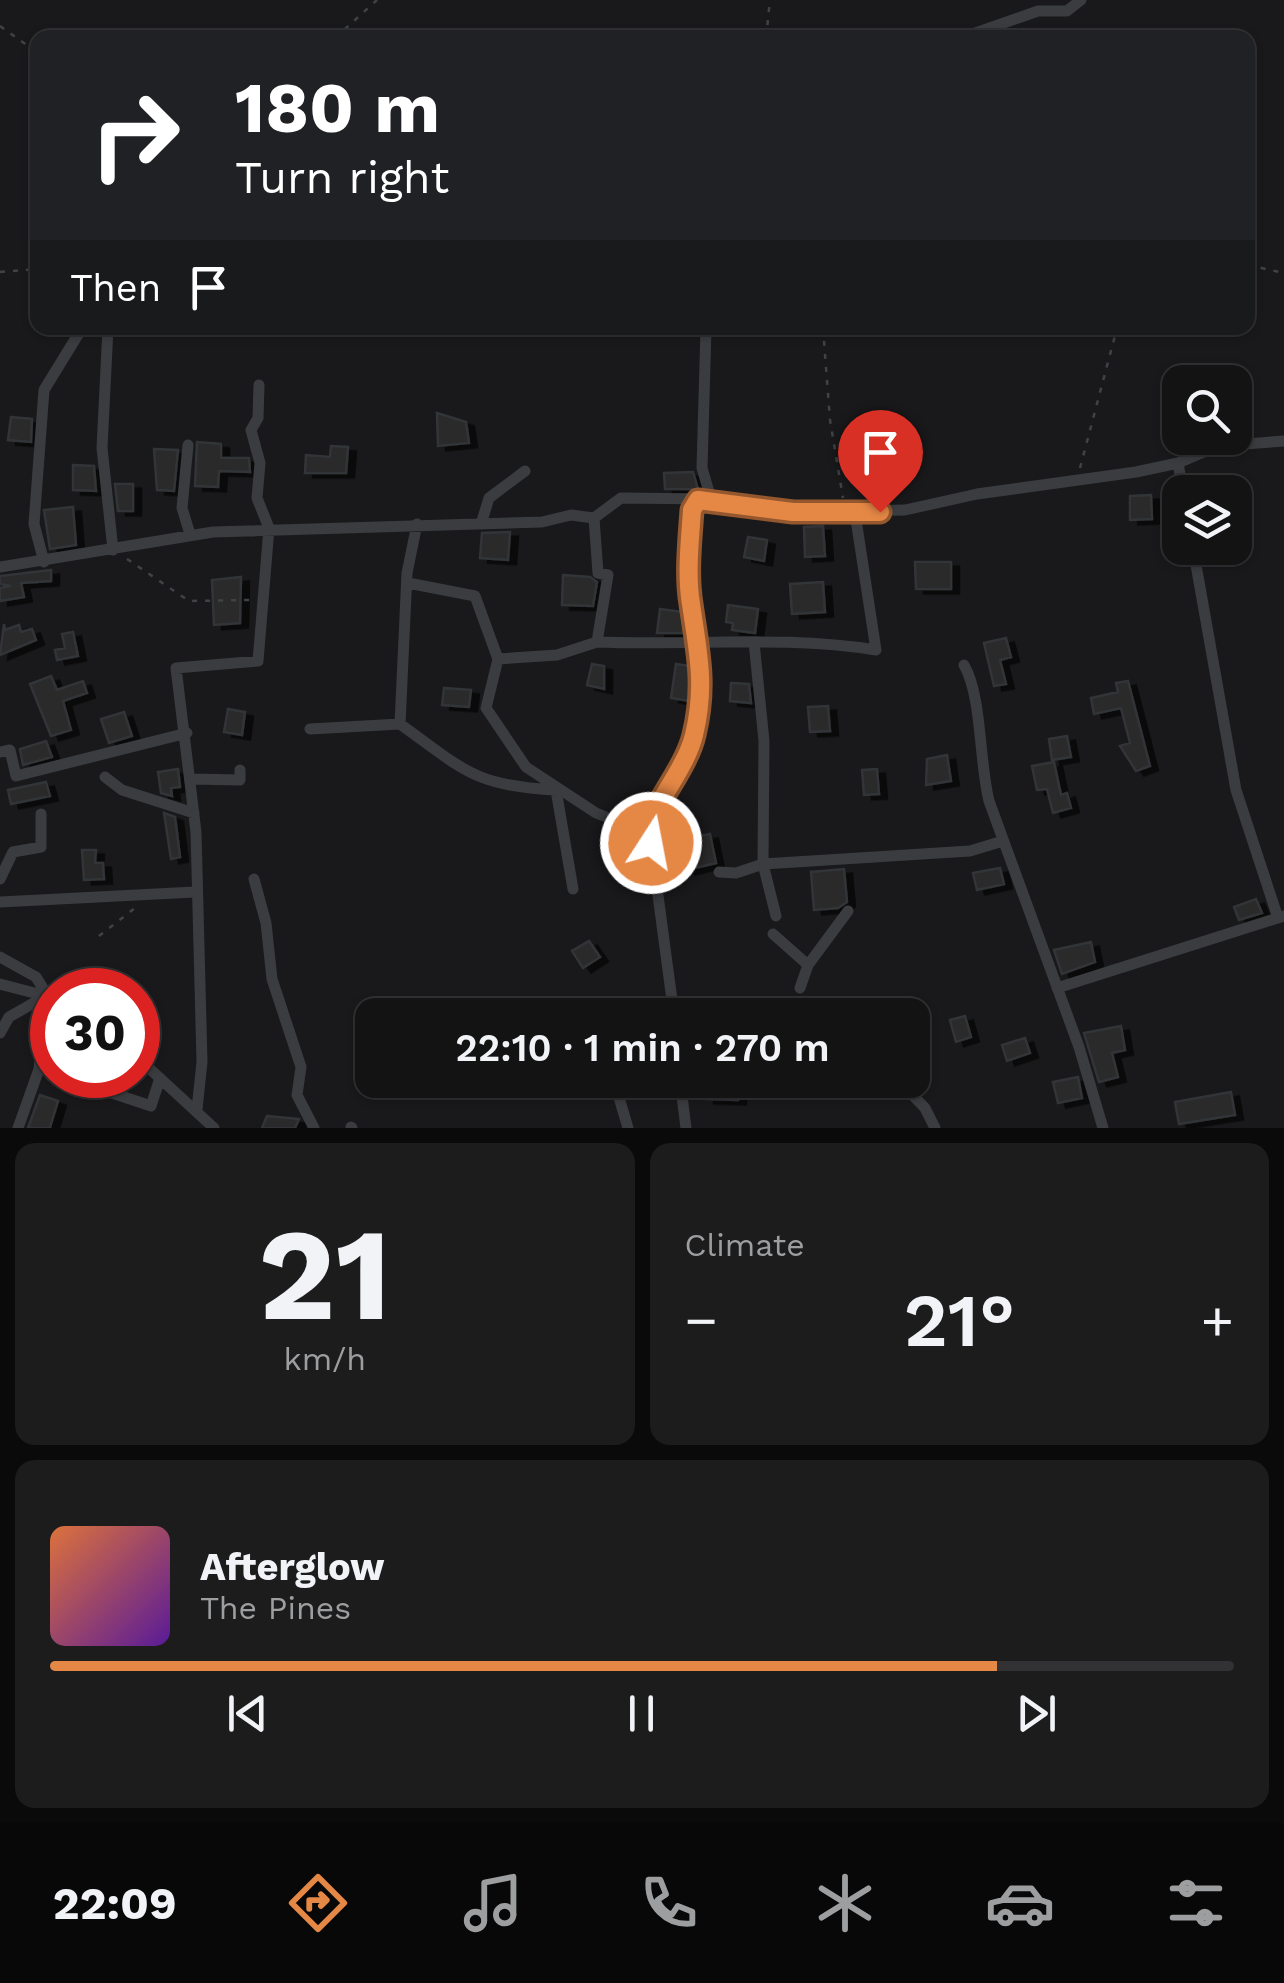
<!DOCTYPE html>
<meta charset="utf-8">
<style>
body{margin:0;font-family:"Work Sans",sans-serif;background:#1c1c1d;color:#f1f3f6;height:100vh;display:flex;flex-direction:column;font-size:38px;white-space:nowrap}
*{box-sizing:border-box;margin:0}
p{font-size:32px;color:#9d9ea0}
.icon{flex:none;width:55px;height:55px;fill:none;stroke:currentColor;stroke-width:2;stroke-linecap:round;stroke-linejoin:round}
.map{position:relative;height:1128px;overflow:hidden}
.panel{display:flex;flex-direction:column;gap:15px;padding:15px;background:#0a0a0b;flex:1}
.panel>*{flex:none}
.top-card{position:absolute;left:30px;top:30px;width:1225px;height:305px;border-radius:20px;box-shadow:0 2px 8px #0004,0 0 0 2px #323234;background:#202124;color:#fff;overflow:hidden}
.tools{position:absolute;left:1162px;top:365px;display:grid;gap:20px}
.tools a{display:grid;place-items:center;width:90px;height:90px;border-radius:20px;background:#131314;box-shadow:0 2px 8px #0004,0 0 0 2px #323234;font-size:50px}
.speed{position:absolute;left:30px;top:968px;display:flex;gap:20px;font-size:50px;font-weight:700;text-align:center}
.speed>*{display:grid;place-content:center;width:130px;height:130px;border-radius:50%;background:#131314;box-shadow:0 2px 8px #0004,0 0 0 2px #323234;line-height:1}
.speed .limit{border:15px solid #d22;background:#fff;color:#111}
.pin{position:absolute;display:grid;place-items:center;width:85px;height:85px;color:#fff;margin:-102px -42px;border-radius:50% 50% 50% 0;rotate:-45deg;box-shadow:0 0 10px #0007}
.pin .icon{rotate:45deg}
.me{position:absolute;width:110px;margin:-55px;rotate:11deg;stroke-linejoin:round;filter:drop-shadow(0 0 8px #0008)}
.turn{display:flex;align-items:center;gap:35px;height:210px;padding:0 40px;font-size:45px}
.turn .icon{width:130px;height:130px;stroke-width:2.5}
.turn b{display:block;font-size:70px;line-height:85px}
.then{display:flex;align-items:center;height:95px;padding:0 40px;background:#0003;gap:20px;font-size:38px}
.big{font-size:75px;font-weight:600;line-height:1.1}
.panel .card{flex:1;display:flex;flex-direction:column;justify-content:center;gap:15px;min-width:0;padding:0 35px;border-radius:20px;background:#1c1c1d}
.panel .dial{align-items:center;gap:0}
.dial b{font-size:130px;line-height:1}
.song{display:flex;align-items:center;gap:30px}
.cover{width:120px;height:120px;border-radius:15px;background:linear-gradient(135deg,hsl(20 70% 55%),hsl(270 70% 35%))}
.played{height:10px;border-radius:5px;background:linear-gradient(90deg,#e58846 80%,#323234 80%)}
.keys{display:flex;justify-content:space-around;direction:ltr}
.heat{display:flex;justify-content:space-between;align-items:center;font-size:55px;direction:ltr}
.panel .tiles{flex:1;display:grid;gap:15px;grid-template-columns:1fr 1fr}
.card:last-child{grid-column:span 2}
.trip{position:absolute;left:355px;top:998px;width:575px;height:100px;border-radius:20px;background:#131314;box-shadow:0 2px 8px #0004,0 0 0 2px #323234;font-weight:600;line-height:100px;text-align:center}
.tabs{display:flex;height:160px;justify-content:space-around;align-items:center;background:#080808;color:#9d9ea0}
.tabs .icon{width:70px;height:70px}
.tabs .active{color:#e58846}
.tabs b{font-size:45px;color:#f1f3f6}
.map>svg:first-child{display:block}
.building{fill:#292a2c;stroke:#333437;stroke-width:2.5;filter:url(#shadow)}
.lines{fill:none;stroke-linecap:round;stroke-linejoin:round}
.path{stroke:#404346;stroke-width:2.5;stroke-dasharray:5 8;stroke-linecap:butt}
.minor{stroke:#3a3c3f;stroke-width:11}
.route-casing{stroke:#95582e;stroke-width:25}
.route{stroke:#e58846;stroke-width:18}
</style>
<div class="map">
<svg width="1284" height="1128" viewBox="0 0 1284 1128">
<defs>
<filter id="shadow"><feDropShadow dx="8" dy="4.5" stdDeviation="0" flood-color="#0009"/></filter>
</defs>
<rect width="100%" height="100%" fill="#19191b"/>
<path class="building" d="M437,413l29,9 3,21 -31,3z
M11,417l21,2 -1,23 -23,-2z
M197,442l24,2v14h28l1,14 -31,-1 -1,16 -23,-1z
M331,446l17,1 -2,26h-41l1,-18 24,2z
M154,449l24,1 -4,41 -17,-1z
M73,465l21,1 2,25 -23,-1z
M693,472l5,17h-33l-1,-16z
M115,484h18v27h-15z
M1151,495l1,24 -22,1v-24z
M73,507l3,38 -26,4 -6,-39z
M823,526l2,30 -20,1 -1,-30z
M510,532l-2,28 -28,-2 2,-25z
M748,537l19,3 -3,21 -20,-4z
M915,562h36v27h-35z
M51,570v11l-30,2 3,14 -24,4v-13l11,-2 -11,-2v-8z
M563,575l27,2 7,5 -4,24 -31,-1z
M241,577l-1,46 -26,2 -2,-45z
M823,582l2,30 -33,2 -2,-30z
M728,605l30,4 -3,24 -23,-3 1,-7 -7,-1z
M660,609l23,3v21h-26z
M4,624l1,6 14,-5 2,7 11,-3 4,11 -36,15z
M73,632l5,24 -21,4 -2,-10 10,-2 -3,-14z
M1006,638l5,19 -11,3 6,24 -12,2 -10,-43z
M592,664l12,2v23l-17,-4z
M676,664l14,2v35l-19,-3z
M51,676l6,14 26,-9 4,12 -24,8 8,29 -20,6 -21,-52z
M1128,681l22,85 -14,5 -16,-25 10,-3 -9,-35 -27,6 -3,-16 27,-6 -2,-9z
M731,683l18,1 2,19 -21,-2z
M444,688l27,2 -2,17 -27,-2z
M828,706l2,25 -20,1 -2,-25z
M228,709l17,3 -3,23 -18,-3z
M124,712l8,24 -23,7 -8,-24z
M1067,736l4,21 -19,3 -3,-21z
M46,741l6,16 -29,8 -3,-16z
M947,755l4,26 -25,4 1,-26z
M1054,762l7,33 6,-2 4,15 -18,5 -6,-24 -10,1 -5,-24z
M178,769l2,18 -9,1 1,8 -11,-3 -3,-21z
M877,769l2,25 -15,1 -2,-25z
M46,782l4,14 -39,8 -3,-14z
M164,813l11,4 5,40 -9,2z
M710,834l6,29 -29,7 -6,-30z
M82,850h14l-1,13h8l1,16 -20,1z
M1000,868l4,16 -27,6 -4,-17z
M844,869l3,33 -9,6 -24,2 -3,-38z
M1256,899l6,14 -23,7 -5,-13z
M589,941l11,16 -17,11 -11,-17z
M1091,942l4,20 -33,12 -8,-24z
M965,1016l6,21 -15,5 -6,-22z
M1121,1026l4,24 -13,3 6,24 -19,5 -15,-49z
M1025,1038l5,15 -23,8 -5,-16z
M1078,1077l4,21 -24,5 -5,-21z
M706,1084h32v16l-32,-1z
M1231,1092l4,23 -56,9 -4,-22z
M40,1095l18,6 -7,23 -1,4h-22z
M267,1116l32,3 -4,9h-33z"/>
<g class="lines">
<path class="path" d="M0,26l38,27
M335,38l42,-38
M766,38l4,-38
M1248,265l36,8
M0,272l38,-3
M823,328l7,92 13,78
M1080,468l37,-140
M127,559l62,42 61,-1
M99,936l36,-28"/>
<path class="minor" d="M961,38l77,-27h29l14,-11
M108,328l-6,120 11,102
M706,328l-4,140 9,31
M188,445l-6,63 8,26
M1178,463l5,29
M481,524l8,-26 36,-27
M1193,548l43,242 42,128
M44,562l-10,-38 10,-134 35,-57
M0,567l213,-35 329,-10 29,-7 23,3 27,-20 90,1 82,13 112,-2 72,-16 159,-22 42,-9 40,-17 66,-5
M408,583l67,13 23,63 59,-4 40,-13 11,-67 -10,-2 -4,-55
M597,642c93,4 187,-7 279,8l-21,-137
M754,642l10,99 -1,123 13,52
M498,659l-12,49 40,59 70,46 50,20
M964,665c18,31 15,96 25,136l90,246 24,81
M400,724c64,46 74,62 156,66l17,99
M310,729l90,-5 7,-151 10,-49
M0,752l10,-2 6,26 171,-43
M105,777l17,13 72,23
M192,779l48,1v-10
M719,872l17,1 27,-9 207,-13 33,-10
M0,879l13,-27 28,-5v-33
M254,879l12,44 6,56 29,88 -4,28 17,33
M0,902l195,-10
M773,934l35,31
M0,957l36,20 13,21
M0,984l46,12
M800,988l8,-23 40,-54
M1057,988l227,-72
M674,1015l-23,-172 -5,-10c11,-34 40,-65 48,-98 12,-53 4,-80 -3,-131 -5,-30 -1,-64 1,-94l6,-10
M0,1033l9,-16 37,-21
M138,1058l76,70
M58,1075l93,31 9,-28
M607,1080l11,14 10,34
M680,1080l6,48
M898,1080l27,28 10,20
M197,1109l5,-47 -6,-230 -20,-164 82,-7 11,-133 -12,-30 3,-35 -9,-33 7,-12 1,-33
M351,1127l1,1
M18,1128l21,-59 7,-73"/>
</g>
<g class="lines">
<g class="route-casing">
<path id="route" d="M651,843l-5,-11c11,-33 40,-64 48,-97 12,-50 4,-82 -3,-131 -5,-30 -1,-64 1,-94l6,-10 95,12h87"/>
</g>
<use href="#route" class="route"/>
</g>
</svg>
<div class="tools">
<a><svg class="icon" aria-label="search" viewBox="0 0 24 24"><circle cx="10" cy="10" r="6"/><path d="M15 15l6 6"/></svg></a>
<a><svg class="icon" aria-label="layers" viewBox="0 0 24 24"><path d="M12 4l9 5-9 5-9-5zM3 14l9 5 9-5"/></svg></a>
</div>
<div class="speed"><div class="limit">30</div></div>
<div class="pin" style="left:880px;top:512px;background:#d93025"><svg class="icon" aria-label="arrive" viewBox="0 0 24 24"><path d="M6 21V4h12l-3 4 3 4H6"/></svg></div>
<svg class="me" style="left:651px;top:843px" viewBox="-20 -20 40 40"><circle r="17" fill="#e58846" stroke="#fff" stroke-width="3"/><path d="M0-11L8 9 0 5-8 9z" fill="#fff"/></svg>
<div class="trip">22:10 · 1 min · 270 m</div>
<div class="top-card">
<div class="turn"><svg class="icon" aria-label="right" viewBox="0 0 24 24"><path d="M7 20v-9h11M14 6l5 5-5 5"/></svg><div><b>180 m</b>Turn right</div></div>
<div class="then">Then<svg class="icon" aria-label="arrive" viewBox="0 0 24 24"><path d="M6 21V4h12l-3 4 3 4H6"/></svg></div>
</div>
</div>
<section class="panel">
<div class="tiles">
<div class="card dial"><b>21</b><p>km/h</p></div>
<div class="card"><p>Climate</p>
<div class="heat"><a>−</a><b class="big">21°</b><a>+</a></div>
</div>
<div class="card">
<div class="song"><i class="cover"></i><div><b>Afterglow</b><p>The Pines</p></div></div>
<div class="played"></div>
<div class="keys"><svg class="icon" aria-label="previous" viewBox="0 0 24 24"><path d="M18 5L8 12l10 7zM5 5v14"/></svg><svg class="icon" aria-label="pause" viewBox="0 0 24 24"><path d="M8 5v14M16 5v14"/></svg><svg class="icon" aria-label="next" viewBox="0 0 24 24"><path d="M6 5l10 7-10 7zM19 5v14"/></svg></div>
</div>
</div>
</section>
<nav class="tabs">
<b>22:09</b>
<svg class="icon active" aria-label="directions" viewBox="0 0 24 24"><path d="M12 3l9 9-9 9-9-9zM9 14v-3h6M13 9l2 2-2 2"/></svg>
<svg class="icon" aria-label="music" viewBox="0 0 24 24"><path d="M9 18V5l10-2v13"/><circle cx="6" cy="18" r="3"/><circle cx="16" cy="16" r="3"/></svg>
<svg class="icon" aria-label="phone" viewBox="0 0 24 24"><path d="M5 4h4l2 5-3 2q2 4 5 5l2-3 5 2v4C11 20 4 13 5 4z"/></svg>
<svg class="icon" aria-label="climate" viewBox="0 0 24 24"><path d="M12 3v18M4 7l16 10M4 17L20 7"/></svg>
<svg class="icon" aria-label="car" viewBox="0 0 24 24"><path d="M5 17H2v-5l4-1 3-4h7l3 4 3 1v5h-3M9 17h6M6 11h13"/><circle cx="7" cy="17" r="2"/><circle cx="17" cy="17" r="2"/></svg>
<svg class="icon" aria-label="filters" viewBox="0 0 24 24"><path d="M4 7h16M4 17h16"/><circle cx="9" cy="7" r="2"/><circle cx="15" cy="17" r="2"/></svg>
</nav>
